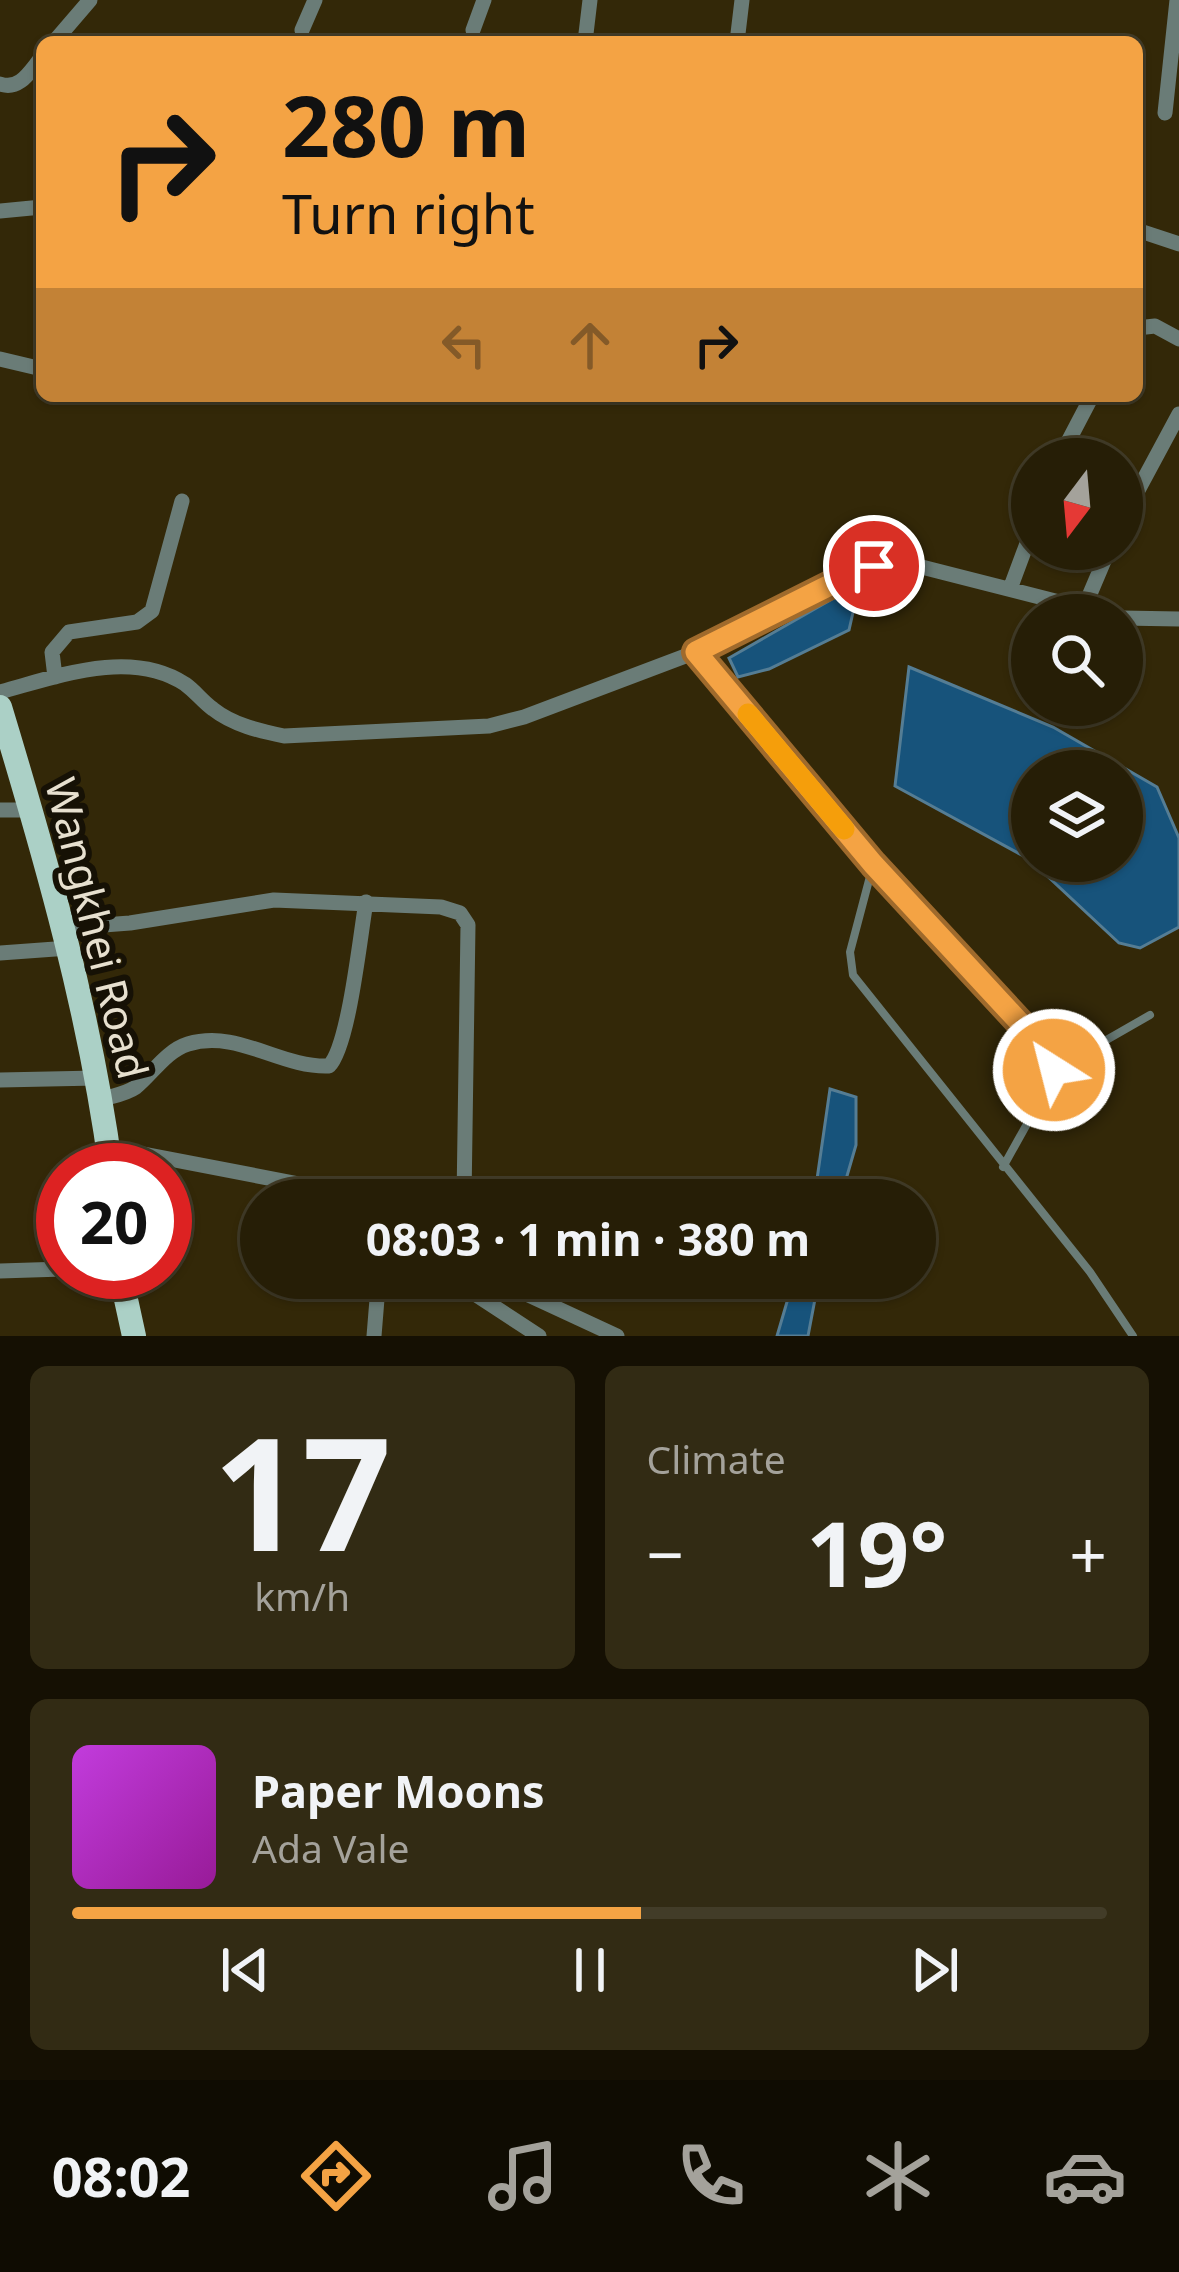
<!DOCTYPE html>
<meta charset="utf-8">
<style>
body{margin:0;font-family:"Noto Sans",sans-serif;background:#322b14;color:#f1f3f6;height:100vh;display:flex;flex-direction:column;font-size:45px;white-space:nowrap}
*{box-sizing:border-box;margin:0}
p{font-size:39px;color:#a4a29b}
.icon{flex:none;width:66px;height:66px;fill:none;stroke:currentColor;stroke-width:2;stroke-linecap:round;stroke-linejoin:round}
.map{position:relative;height:1336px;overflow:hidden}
.panel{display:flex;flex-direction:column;gap:30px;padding:30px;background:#151003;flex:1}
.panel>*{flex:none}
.banner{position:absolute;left:36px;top:36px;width:1107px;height:366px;border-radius:18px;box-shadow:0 3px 9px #0004,0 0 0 3px #423c28;background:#f4a344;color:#111;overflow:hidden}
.needle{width:78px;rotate:196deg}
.controls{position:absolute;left:1011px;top:438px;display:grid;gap:24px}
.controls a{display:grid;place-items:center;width:132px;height:132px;border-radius:50%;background:#261e06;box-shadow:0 3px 9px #0004,0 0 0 3px #423c28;font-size:60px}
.speed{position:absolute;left:36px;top:1143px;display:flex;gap:24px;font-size:60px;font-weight:700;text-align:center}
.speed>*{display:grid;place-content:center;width:156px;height:156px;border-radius:50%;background:#261e06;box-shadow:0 3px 9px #0004,0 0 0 3px #423c28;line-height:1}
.speed .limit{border:18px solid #d22;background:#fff;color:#111}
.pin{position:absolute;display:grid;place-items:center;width:102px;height:102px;color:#fff;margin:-51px;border:6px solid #fff;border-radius:50%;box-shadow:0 3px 12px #0007}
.me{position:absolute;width:132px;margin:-66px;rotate:324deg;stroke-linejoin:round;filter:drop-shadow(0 0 9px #0008)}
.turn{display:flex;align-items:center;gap:42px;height:252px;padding:0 48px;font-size:54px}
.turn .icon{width:156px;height:156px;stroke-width:2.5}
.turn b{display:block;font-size:84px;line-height:102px}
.lanes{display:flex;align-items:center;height:114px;padding:0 48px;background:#0003;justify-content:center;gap:60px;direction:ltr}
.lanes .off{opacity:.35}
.big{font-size:90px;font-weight:700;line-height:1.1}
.panel .card{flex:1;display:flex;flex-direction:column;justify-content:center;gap:18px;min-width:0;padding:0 42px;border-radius:18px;background:#322b14}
.panel .dial{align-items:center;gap:0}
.dial b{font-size:156px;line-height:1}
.song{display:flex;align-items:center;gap:36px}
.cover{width:144px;height:144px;border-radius:18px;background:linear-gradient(135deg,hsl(290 70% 55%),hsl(300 70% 35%))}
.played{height:12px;border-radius:6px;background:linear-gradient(90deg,#f4a344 55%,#423c28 55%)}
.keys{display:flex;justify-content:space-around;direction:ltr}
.heat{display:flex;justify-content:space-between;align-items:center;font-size:66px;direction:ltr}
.panel .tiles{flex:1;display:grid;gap:30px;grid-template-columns:1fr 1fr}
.card:last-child{grid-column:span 2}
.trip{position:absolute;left:240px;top:1179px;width:696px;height:120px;border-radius:60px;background:#261e06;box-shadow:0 3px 9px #0004,0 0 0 3px #423c28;font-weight:700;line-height:120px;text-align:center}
.tab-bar{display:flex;height:192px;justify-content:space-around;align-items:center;background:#0f0c02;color:#a4a29b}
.tab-bar .icon{width:84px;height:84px}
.tab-bar .on{color:#f4a344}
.tab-bar b{font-size:54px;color:#f1f3f6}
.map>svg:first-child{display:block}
.water{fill:#17537b;stroke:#557d94;stroke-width:3;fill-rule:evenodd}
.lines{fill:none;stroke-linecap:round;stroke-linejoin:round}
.service{stroke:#6a7c77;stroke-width:8}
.minor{stroke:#6a7c77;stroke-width:15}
.primary{stroke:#abd0c6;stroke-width:24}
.route-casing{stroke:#9f6a2c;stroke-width:30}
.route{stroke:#f4a344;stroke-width:21}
.slow{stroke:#f59e0b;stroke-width:21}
.labels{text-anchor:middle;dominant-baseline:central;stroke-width:12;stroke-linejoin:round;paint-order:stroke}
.street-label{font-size:42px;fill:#e7e0cf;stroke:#161105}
</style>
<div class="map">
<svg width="1179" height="1336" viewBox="0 0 1179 1336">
<rect width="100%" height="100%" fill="#332808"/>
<path class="water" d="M841,594l13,14 -5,22 -80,39 -31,8 -9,-19z
M909,667l144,60 104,60 22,51v89l-39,21 -21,-5 -90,-84 -134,-73zM1122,771v90h-90v-90z
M830,1089l26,8v48l-16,55h-26z
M794,1278h25l-11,58h-31z"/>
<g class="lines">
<path class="service" d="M698,654l175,210 174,188 7,18 -2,9 -49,88
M873,865l-23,87 3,23 237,297 43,64
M1054,1070l96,-55"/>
<path class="minor" d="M302,30l13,-30
M473,30l11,-30
M54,42l36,-42
M585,42l5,-42
M737,42l5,-42
M0,84c20,7 30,-13 42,-27
M1165,113l12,-113
M0,211l42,-4
M1137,230l42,14
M1137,328l18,-2 24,13
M0,359l42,10
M1059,459l33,-63
M1122,520l57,-106
M1010,589l22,-59
M1084,608l25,-59
M1122,618l57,1
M55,677l-3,-25 17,-20 68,-10 15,-11 30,-110
M0,692c56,-15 130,-44 185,-8 10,7 18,18 28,25 20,16 47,22 71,27l205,-10 35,-9 172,-65 160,-80 50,-9 204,52
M0,810h31
M64,928l66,-5 144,-23 167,7 19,6 8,12 -4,275
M0,953l69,-5
M0,1080l97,-2
M100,1100c12,-4 26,-6 36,-13 17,-14 30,-36 52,-43 50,-15 92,24 141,22 20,-20 31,-130 37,-164
M107,1147l275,53
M0,1271l63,-2
M492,1278l125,58
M458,1283l81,53
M374,1336l3,-37 11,-18 62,3 14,-6"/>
<path class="primary" d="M0,707c46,152 90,305 111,463
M120,1272l14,64"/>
</g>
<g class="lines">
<g class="route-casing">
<path id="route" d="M874,566l-18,6 -160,80 177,212 174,188 7,18"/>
</g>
<use href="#route" class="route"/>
<path class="slow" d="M748,714l96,115"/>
</g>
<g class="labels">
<g class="street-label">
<text transform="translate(98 928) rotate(76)">Wangkhei Road</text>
</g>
</g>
</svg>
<div class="controls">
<a><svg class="needle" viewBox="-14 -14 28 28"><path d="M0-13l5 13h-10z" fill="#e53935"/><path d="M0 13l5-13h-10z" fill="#a4a29b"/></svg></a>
<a><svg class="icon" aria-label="search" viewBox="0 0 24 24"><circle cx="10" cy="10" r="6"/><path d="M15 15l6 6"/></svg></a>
<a><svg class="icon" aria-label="layers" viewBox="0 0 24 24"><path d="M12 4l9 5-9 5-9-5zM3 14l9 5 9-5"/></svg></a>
</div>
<div class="speed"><div class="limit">20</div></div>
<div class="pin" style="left:874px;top:566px;background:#d93025"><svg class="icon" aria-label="arrive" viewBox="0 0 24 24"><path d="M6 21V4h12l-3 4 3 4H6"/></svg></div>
<svg class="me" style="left:1054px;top:1070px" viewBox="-20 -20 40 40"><circle r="17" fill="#f4a344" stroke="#fff" stroke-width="3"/><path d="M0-11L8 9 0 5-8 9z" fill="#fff"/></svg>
<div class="trip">08:03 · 1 min · 380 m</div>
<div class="banner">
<div class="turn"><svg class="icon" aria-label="right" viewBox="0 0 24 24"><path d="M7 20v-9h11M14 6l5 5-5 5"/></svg><div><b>280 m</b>Turn right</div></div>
<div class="lanes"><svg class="icon off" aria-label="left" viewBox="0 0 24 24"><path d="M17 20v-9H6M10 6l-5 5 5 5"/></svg><svg class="icon off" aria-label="ahead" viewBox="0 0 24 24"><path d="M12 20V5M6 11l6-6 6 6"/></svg><svg class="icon" aria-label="right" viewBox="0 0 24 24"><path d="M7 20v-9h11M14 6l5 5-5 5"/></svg></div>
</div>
</div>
<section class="panel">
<div class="tiles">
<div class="card dial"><b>17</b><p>km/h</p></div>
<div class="card"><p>Climate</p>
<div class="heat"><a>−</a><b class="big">19°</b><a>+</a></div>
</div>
<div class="card">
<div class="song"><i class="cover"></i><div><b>Paper Moons</b><p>Ada Vale</p></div></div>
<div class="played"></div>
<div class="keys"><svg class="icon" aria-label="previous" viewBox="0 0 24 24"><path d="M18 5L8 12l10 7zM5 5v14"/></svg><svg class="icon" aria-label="pause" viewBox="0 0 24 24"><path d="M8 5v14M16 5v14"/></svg><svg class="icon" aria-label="next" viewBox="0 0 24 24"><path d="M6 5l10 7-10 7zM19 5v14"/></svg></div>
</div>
</div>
</section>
<nav class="tab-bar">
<b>08:02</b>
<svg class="icon on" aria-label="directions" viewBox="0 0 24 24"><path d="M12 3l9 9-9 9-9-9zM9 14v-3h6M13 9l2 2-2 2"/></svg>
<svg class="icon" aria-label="music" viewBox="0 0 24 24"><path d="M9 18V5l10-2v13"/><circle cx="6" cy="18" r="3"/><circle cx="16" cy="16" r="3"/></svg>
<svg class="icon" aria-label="phone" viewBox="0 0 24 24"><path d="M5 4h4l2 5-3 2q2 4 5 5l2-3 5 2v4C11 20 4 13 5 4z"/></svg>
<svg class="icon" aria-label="climate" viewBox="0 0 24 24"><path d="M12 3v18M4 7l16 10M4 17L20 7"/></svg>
<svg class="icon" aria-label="car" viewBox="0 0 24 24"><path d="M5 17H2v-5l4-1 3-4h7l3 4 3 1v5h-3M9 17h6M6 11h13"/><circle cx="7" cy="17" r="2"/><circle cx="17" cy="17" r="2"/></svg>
</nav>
